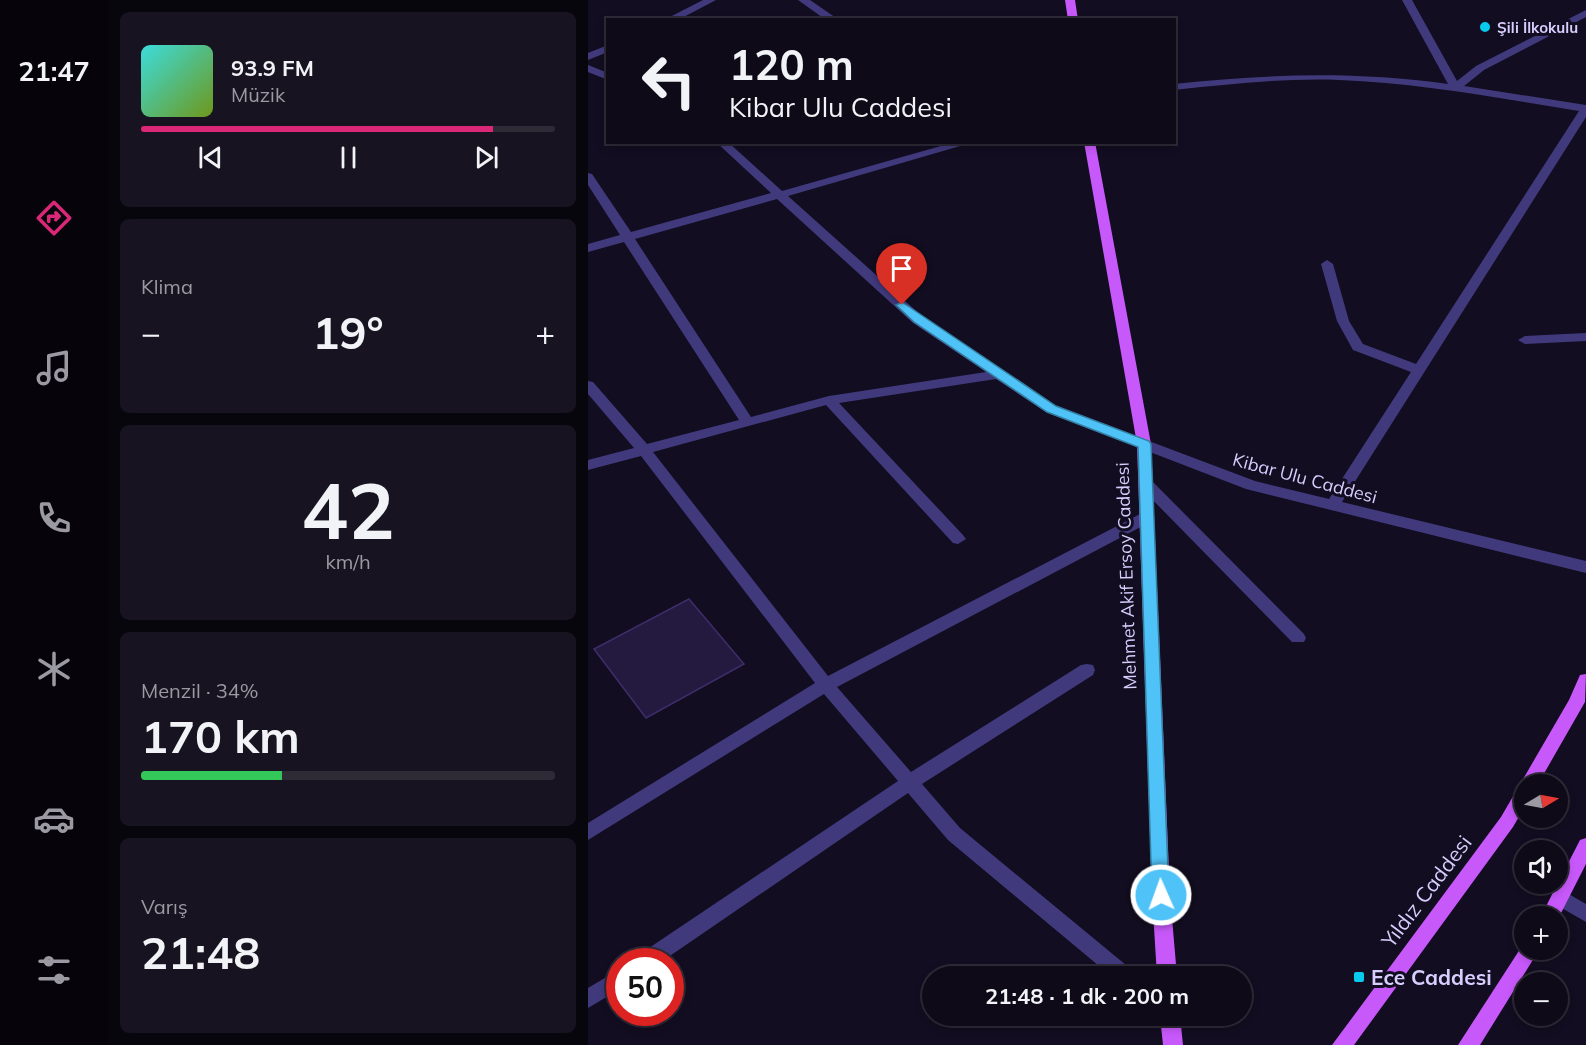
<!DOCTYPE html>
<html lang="tr">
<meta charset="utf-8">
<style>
body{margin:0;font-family:Mulish,sans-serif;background:#171321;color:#f1f3f6;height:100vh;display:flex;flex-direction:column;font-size:22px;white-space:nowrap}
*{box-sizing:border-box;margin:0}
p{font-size:20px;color:#9b9aa2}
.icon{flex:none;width:33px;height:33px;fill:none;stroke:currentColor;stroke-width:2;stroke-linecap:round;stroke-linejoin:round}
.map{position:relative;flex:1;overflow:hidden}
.panel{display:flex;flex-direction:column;gap:12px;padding:12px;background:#08060d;width:480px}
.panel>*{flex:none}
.hud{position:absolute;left:18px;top:18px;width:570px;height:126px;border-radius:0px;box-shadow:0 3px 9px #0003,0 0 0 2px #2e2b37;background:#0e0a18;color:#f1f3f6;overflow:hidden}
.needle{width:39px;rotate:80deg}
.tools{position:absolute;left:926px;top:774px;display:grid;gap:12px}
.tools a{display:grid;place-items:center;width:54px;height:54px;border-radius:50%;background:#0e0a18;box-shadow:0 3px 9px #0003,0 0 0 2px #2e2b37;font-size:30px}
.speed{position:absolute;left:18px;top:948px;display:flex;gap:12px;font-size:30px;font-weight:700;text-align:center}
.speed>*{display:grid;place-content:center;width:78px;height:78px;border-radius:50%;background:#0e0a18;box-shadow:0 3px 9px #0003,0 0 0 2px #2e2b37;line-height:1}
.speed .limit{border:9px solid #d22;background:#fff;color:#111}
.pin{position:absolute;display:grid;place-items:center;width:51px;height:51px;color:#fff;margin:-62px -26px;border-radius:50% 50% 50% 0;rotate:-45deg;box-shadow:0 0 6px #0007}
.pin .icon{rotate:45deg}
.me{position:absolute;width:66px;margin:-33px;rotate:358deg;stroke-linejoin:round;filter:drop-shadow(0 0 4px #0008)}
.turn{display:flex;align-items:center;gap:21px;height:126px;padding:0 24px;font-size:27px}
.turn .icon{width:78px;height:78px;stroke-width:2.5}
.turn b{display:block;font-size:42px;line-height:51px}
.big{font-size:45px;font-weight:700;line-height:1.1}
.panel .tile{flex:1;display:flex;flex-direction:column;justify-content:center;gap:9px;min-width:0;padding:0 21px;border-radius:9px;background:#171321}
.panel .dial{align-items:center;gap:0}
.dial b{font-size:78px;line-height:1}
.song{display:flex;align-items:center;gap:18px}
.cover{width:72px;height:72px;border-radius:9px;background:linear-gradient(135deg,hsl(180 70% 55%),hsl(80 70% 35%))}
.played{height:6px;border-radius:3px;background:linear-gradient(90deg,#db2777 85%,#2e2b37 85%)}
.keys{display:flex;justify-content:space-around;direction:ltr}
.heat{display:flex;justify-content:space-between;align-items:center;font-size:33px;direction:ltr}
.charge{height:9px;border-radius:4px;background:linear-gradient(90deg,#34c759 34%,#2e2b37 0)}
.trip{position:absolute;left:334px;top:966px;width:330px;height:60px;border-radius:30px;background:#0e0a18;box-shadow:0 3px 9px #0003,0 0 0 2px #2e2b37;font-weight:700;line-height:60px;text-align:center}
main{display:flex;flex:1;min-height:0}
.menu{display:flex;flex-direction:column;width:108px;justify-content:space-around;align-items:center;background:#06040a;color:#9b9aa2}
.menu .icon{width:42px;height:42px}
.menu .active{color:#db2777}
.menu b{font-size:27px;color:#f1f3f6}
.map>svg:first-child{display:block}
.building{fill:#241a40;stroke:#3d2d6b;stroke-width:1.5}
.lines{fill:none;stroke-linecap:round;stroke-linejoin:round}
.minor{fill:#403a7d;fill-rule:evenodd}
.major{fill:#c758fa;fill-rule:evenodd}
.route{fill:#4fc3f7;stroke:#337fa1;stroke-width:1.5}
.poi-dot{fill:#08caef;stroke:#120d20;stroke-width:2}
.labels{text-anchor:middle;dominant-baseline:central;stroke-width:6;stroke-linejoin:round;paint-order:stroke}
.far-poi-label{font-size:15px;font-weight:bold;fill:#d6cefd;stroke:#120d20;text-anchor:start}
.street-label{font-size:18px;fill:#d6cefd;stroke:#120d20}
.near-street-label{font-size:21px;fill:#d6cefd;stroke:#120d20}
.near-poi-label{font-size:21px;font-weight:bold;fill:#d6cefd;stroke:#120d20;text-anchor:start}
</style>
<main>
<nav class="menu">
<b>21:47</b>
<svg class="icon active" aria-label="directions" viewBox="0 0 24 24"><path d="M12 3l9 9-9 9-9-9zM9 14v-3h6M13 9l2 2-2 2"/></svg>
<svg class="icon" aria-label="music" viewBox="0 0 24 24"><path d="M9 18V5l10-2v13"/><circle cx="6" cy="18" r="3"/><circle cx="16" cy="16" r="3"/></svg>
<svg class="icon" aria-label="phone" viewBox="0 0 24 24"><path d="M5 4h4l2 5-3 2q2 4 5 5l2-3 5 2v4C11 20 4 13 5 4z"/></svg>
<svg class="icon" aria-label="climate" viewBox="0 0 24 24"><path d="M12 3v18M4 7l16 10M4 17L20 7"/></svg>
<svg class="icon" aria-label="car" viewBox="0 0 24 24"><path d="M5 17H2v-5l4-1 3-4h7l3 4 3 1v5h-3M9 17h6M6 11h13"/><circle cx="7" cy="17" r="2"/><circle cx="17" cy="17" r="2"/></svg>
<svg class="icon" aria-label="filters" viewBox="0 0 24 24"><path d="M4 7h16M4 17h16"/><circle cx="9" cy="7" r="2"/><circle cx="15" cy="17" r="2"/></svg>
</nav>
<section class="panel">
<div class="tile">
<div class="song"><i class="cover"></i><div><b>93.9 FM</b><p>Müzik</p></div></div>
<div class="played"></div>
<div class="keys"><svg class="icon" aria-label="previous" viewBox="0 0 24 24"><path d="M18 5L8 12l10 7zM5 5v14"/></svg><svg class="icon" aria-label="pause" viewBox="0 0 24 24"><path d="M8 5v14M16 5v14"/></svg><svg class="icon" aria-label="next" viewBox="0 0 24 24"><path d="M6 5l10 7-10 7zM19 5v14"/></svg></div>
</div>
<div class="tile"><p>Klima</p>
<div class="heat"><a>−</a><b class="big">19°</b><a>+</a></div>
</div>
<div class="tile dial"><b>42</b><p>km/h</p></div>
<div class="tile"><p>Menzil · 34%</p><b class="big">170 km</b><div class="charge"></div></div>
<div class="tile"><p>Varış</p><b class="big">21:48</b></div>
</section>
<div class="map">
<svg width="998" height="1045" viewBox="0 0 998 1045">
<rect width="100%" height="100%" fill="#120d20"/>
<path class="building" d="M101,599l55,65 -98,54 -52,-69z"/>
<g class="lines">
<path class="minor" d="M115,0h13l-38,20h-14z
M210,0h12l29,20h-13z
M814,0h10l45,81 19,-15 110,-56v7l-102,53 -20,16 122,19v12l-244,385 244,59v12l-340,-84 -200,-77 -50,-33 -157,24 124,132 3,4 -8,5 -5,-1 -127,-138 -173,47 175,224 314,-163h10l2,4 -2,4 -315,166 74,85 170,-107 6,-1 6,1 2,5 -2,5 -171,109 38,44 172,142 3,6h-24l-163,-136 -40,-47 -247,169h-27l3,-6 261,-175 -74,-87 -236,146v-17l227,-140 -174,-227 -53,14v-10l46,-12 -46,-54v-13l5,1 54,62 92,-24 -115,-178 -36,10v-8l32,-9 -32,-50v-12l4,1 39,58 140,-39 -55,-51h12l54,49 173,-49h19l-186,54 135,121 133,89 199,75 74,18 82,-127 -58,-22 -16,-29 -16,-57 6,-4 6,4 16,57 14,23 53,20 163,-253c-80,-13 -160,-28 -240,-31 -55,-2 -110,4 -165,10v-6c94,-10 180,-13 274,0zM189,199l136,124 73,49 -157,24 -78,21 -116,-178z
M20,45v7l-20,8v-7z
M0,65l20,8v7l-20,-8z
M998,333v8l-61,3 -7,-4 7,-4z
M557,478l5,1 154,155 2,4 -2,4h-12l-152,-155 -2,-4 2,-4z
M972,889l26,15v18l-33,-19 -2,-6 2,-6z
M32,969v20l-32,19v-20z"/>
<path class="major" d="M477,0h10l3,20h-10z
M496,142h11l56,302 19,451 7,81h-20l-5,-81 -15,-451z
M998,674l-1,28 -47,82h-14v24l-11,19 -159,218h-22l169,-228 68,-117 11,-25z
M998,838v26l-29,57v-5h-16l39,-76z
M936,943v7h15l-59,95h-22z
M572,1016h20l3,29h-20z"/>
</g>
<path class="route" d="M314,302l154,104 93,35 2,3 18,451 -2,5 -6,3 -6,-3 -3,-5 -14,-448 -91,-35 -133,-90 -18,-17z"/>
<g class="poi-dot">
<circle cx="897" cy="27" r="6"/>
<rect x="765" y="971" width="12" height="12" rx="3"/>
</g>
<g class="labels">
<g class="far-poi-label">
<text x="909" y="27">Şili İlkokulu</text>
</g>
<g class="street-label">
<text transform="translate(717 478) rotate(15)">Kibar Ulu Caddesi</text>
<text transform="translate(538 576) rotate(-92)">Mehmet Akif Ersoy Caddesi</text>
</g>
<g class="near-street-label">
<text transform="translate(838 891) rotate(-53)">Yıldız Caddesi</text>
</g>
<g class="near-poi-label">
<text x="783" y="977">Ece Caddesi</text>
</g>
</g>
</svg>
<div class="tools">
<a><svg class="needle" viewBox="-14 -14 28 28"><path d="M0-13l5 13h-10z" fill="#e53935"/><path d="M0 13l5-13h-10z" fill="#9b9aa2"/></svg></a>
<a><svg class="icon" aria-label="sound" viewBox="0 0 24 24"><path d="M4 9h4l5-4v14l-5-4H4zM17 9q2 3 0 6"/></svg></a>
<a>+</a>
<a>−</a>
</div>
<div class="speed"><div class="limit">50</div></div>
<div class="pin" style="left:314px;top:305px;background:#d93025"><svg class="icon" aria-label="arrive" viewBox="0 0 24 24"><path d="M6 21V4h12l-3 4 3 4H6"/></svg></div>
<svg class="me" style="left:573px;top:895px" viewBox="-20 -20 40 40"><circle r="17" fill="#4fc3f7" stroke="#fff" stroke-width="3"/><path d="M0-11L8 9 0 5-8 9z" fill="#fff"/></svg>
<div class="trip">21:48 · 1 dk · 200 m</div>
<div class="hud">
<div class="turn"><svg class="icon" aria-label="left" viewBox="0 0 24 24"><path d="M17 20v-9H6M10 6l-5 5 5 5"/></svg><div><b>120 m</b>Kibar Ulu Caddesi</div></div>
</div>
</div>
</main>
